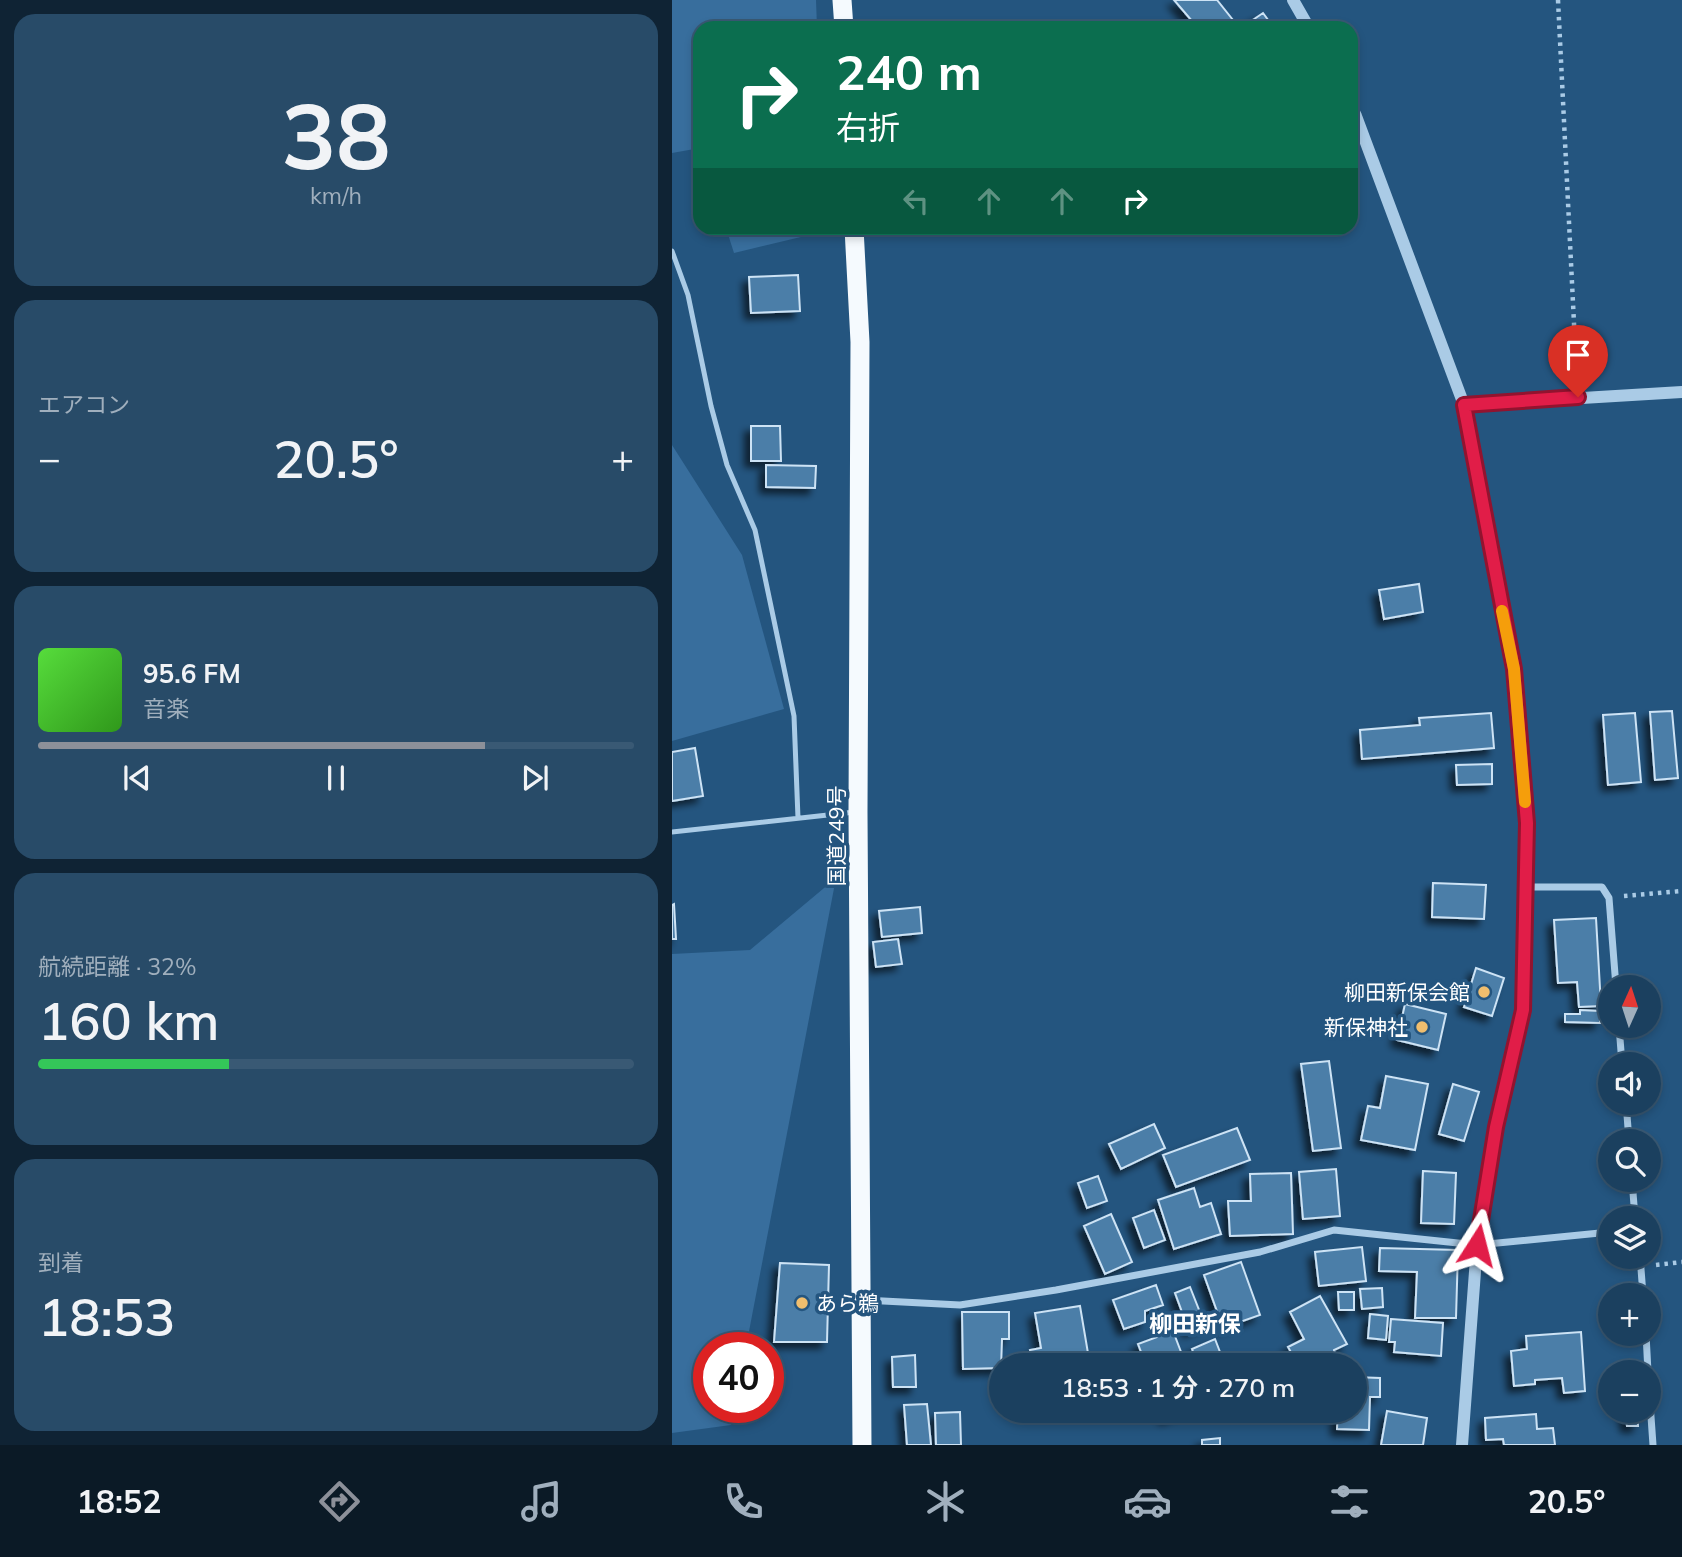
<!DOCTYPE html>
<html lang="ja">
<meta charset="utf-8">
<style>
body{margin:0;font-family:Mulish,"Noto Sans JP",sans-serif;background:#284b68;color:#f1f3f6;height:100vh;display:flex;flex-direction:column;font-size:26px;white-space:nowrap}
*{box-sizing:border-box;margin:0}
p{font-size:23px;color:#a0afbd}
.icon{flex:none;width:38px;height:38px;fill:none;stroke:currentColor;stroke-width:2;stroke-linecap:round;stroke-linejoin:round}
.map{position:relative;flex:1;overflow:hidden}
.panel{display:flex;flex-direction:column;gap:14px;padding:14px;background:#0f2334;width:672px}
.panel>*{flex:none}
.banner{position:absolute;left:21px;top:21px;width:665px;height:214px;border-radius:21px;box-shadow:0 4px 10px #0003,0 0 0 2px #395974;background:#0b6e4f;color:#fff;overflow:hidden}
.needle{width:46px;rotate:3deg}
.buttons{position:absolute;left:926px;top:975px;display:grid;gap:14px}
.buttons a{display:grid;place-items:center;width:63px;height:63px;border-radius:50%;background:#1b405f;box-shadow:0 4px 10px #0003,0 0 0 2px #395974;font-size:35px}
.speed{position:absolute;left:21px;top:1332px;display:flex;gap:14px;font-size:35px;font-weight:700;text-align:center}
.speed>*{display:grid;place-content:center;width:91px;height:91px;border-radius:50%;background:#1b405f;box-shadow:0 4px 10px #0003,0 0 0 2px #395974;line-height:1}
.speed .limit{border:10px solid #d22;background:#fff;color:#111}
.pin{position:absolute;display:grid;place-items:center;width:60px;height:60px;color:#fff;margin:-72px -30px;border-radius:50% 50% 50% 0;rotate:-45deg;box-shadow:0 0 7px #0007}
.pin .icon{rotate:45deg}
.me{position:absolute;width:77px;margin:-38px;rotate:9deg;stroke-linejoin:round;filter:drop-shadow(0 0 5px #0008)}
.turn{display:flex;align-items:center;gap:24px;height:147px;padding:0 28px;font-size:32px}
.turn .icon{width:91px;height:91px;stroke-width:2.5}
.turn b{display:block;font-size:49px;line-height:60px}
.lanes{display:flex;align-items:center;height:66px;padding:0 28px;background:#0003;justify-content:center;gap:35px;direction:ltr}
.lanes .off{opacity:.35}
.big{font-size:52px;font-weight:600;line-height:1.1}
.panel .card{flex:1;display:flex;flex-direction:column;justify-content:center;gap:10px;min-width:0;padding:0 24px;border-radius:21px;background:#284b68}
.panel .dial{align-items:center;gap:0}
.dial b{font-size:91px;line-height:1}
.song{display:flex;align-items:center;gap:21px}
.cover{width:84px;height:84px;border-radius:10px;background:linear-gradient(135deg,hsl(110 70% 55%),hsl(110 70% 35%))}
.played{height:7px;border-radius:4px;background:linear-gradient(90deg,#8c9099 75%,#395974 75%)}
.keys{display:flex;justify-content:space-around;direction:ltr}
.heat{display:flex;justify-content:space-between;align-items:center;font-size:38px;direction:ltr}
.charge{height:10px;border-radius:5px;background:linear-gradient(90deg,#34c759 32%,#395974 0)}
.trip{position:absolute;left:317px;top:1353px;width:378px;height:70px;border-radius:35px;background:#1b405f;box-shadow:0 4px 10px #0003,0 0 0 2px #395974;font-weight:600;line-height:70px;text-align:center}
.dock{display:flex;height:112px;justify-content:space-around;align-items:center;background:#0b1a26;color:#a0afbd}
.dock .icon{width:49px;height:49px}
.dock .on{color:#8c9099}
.dock b{font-size:32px;color:#f1f3f6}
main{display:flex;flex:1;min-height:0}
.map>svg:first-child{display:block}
.green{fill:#386e9d}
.building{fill:#4c7ea8;stroke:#cde3f5;stroke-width:2;filter:url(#shadow)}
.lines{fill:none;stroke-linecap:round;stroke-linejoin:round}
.path{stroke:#aacbe6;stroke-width:4.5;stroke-dasharray:3.5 5;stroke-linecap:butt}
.service{stroke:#aacbe6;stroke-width:5}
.minor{stroke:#aacbe6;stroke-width:7}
.tertiary{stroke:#aacbe6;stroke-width:12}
.trunk{stroke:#f5fafe;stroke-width:19}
.route-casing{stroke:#92132f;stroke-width:18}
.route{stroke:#e11d48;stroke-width:12}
.slow{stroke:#f59e0b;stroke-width:12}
.poi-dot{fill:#f0be6e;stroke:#24557f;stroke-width:2.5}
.labels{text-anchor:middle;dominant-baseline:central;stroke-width:7;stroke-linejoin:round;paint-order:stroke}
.street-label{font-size:21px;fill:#fff;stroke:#24557f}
.poi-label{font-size:21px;fill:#fff;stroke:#24557f;text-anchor:end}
.neighbourhood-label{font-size:23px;font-weight:bold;fill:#fff;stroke:#24557f}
</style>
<main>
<section class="panel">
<div class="card dial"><b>38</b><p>km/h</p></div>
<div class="card"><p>エアコン</p>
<div class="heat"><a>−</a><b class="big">20.5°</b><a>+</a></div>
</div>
<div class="card">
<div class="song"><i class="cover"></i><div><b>95.6 FM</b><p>音楽</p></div></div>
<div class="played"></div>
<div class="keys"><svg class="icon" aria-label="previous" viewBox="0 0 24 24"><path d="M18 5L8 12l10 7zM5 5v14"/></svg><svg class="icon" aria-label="pause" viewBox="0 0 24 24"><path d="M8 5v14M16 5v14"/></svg><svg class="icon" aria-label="next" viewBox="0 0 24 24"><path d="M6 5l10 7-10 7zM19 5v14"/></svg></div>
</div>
<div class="card"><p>航続距離 · 32%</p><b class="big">160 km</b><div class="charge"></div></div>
<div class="card"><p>到着</p><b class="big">18:53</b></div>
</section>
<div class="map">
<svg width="1010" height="1445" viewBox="0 0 1010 1445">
<defs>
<filter id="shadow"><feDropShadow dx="-6" dy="6" stdDeviation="3.5" flood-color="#0009"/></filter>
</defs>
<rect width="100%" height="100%" fill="#24557f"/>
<path class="green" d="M0,0h144l1,28h-117v120l-28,5z
M54,228h100v3l-92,22z
M0,445l70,110 42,154 -112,32z
M164,878l-90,469 -37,1v59h26l-4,18 -59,8v-479l78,-4z"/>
<path class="building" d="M502,0h43l16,20 -10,8h-25z
M591,13l11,15h-33z
M126,275l2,36 -49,2 -2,-36z
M79,426h29l1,35h-30z
M94,465l50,1 -1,22 -49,-1z
M747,584l4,28 -39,7 -5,-29z
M1000,711l6,67 -23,2 -5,-68z
M819,713l3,35 -132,11 -2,-29 60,-5 -1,-7z
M963,713l6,69 -33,3 -5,-70z
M23,748l8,48 -31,5v-49z
M820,764v20l-35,1 -1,-20z
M761,883l53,2 -2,34 -52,-2z
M2,904l2,35h-4v-34z
M248,907l2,26 -40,4 -3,-26z
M924,918l5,88 -22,1 -2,-25 -19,1 -4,-63z
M226,939l4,25 -26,3 -3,-25z
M804,968l28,10 -12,38 -28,-9z
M733,1004l41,10 -8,36 -41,-10z
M908,1010l20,1v12l-35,-1v-8h15z
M657,1061l12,87 -28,3 -12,-87z
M714,1076l42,8 -13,66 -54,-10 7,-34 12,2z
M781,1084l26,8 -15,49 -25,-7z
M482,1124l11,24 -44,21 -12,-25z
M565,1128l13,32 -74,27 -13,-32z
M664,1169l4,47 -37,3 -4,-47z
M751,1171l33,2 -2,51 -33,-1z
M619,1173l2,61 -63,2 -2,-35h23l-1,-27z
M426,1176l9,25 -20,7 -9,-25z
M522,1188l6,19 11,-4 10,31 -47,15 -16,-49z
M482,1210l11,30 -21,8 -11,-30z
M439,1214l21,48 -27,12 -21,-48z
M690,1247l4,34 -47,5 -4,-34z
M708,1248l78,2 -2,68h-41l2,-46 -38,-1z
M569,1262l19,53 -37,13 -19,-53z
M108,1263l49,2 -2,77h-53z
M484,1285l7,20 -18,6v11l-21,7 -11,-29z
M518,1287l15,38 -16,6 -14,-38z
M710,1288l1,19 -21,2 -2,-20z
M666,1292h16v18h-15z
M648,1296l27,48 -13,6 2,9 -12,6h-26l-10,-18 16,-8 -14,-27z
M408,1306l10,59h-57l-3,-15 11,-2 -6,-35z
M290,1312h47v27h-7l-1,29 -38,1z
M698,1314l18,2 -2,24 -18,-2z
M719,1319l52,4 -2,33 -47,-4 1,-10h-6z
M501,1331l13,34h-40l-8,-21z
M909,1332l4,59 -21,2 -2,-15 -27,2v4l-21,2 -3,-35 16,-2 -1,-13z
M543,1339l10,26h-27l-6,-16z
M243,1355l1,32h-23l-1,-30z
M682,1377l26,1v19h-10l-1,33 -32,-1 1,-19h16z
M255,1404l4,41h-24l-3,-40z
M491,1410h23l-20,8z
M954,1410h11l1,16h-11z
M715,1411l40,7 -4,27h-42z
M288,1412l1,33h-25l-1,-32z
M864,1414l1,15 16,-1 2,17h-51l-1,-6 -17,1 -1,-22z
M548,1438v7h-18v-5z"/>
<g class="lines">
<path class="path" d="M886,0l19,384
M952,896l58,-5
M984,1265l26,-3"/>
<path class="service" d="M0,251l16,44 23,111 16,59 28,65 39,186 4,102
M0,832l183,-20"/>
<path class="minor" d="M853,887h77l7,11 7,89
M947,1026l3,38
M954,1102l3,39
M960,1180l3,38
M968,1256l3,39
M192,1300l96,5 96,-15 204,-38 74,-22 143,15 133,-13
M974,1334l2,38
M976,1374l5,71"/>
<path class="tertiary" d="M621,0l16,28
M679,106l5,10 108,289 50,264 13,154 -4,187 -27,117 -19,118 -15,200
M792,405l218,-13"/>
<path class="trunk" d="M170,0l2,28
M182,228l6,114 -2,470 4,633"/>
</g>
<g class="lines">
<g class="route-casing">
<path id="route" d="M805,1245l19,-118 27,-117 4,-187 -13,-154 -50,-264 114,-8"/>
</g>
<use href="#route" class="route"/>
<path class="slow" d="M830,611l12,58 11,133"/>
</g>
<g class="poi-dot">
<circle cx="812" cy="992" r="7"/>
<circle cx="750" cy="1027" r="7"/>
<circle cx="130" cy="1303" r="7"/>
</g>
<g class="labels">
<g class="street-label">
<text transform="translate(164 836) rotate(-90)">国道249号</text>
</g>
<g class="poi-label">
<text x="798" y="992">柳田新保会館</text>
<text x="736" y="1027">新保神社</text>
<text x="144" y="1303" text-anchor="start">あら鵜</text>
</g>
<g class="neighbourhood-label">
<text x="523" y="1323">柳田新保</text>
</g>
</g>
</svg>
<div class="buttons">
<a><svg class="needle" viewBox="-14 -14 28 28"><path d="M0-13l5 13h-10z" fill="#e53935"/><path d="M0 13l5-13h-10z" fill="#a0afbd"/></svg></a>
<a><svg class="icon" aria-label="sound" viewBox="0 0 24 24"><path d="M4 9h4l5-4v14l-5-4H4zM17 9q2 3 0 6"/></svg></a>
<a><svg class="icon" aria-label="search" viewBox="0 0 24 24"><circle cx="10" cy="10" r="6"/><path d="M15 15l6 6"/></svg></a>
<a><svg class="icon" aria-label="layers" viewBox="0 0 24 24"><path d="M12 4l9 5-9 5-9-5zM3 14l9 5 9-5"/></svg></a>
<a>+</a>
<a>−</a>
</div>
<div class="speed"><div class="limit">40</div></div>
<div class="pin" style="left:906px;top:397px;background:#d93025"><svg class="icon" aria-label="arrive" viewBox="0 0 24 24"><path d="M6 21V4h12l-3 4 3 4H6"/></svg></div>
<svg class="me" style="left:805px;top:1245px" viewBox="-20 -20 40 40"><path d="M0-17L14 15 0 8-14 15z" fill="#e11d48" stroke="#fff" stroke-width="4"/></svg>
<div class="trip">18:53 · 1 分 · 270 m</div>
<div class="banner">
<div class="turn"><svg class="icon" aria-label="right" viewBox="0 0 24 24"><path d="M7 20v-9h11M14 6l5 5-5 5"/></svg><div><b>240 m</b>右折</div></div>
<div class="lanes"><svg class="icon off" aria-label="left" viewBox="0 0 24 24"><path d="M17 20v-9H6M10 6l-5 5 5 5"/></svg><svg class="icon off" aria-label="ahead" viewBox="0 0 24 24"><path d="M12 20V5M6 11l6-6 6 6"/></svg><svg class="icon off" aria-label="ahead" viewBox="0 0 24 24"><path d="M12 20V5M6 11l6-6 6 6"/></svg><svg class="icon" aria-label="right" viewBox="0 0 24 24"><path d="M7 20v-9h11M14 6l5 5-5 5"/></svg></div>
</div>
</div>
</main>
<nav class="dock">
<b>18:52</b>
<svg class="icon on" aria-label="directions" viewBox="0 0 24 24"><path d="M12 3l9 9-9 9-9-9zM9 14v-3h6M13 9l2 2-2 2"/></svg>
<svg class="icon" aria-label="music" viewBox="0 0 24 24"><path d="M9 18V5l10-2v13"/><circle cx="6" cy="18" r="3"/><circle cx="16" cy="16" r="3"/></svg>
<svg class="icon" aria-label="phone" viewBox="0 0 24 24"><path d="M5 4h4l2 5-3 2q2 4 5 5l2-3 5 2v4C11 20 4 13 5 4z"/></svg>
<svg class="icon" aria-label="climate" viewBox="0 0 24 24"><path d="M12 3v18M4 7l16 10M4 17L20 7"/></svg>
<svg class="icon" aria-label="car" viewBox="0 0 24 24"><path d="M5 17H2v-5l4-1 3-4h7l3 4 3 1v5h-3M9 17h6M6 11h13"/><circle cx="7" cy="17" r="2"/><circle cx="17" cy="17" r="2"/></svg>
<svg class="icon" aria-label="filters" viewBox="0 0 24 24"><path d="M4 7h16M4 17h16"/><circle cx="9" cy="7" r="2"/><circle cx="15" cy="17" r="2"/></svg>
<b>20.5°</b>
</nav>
